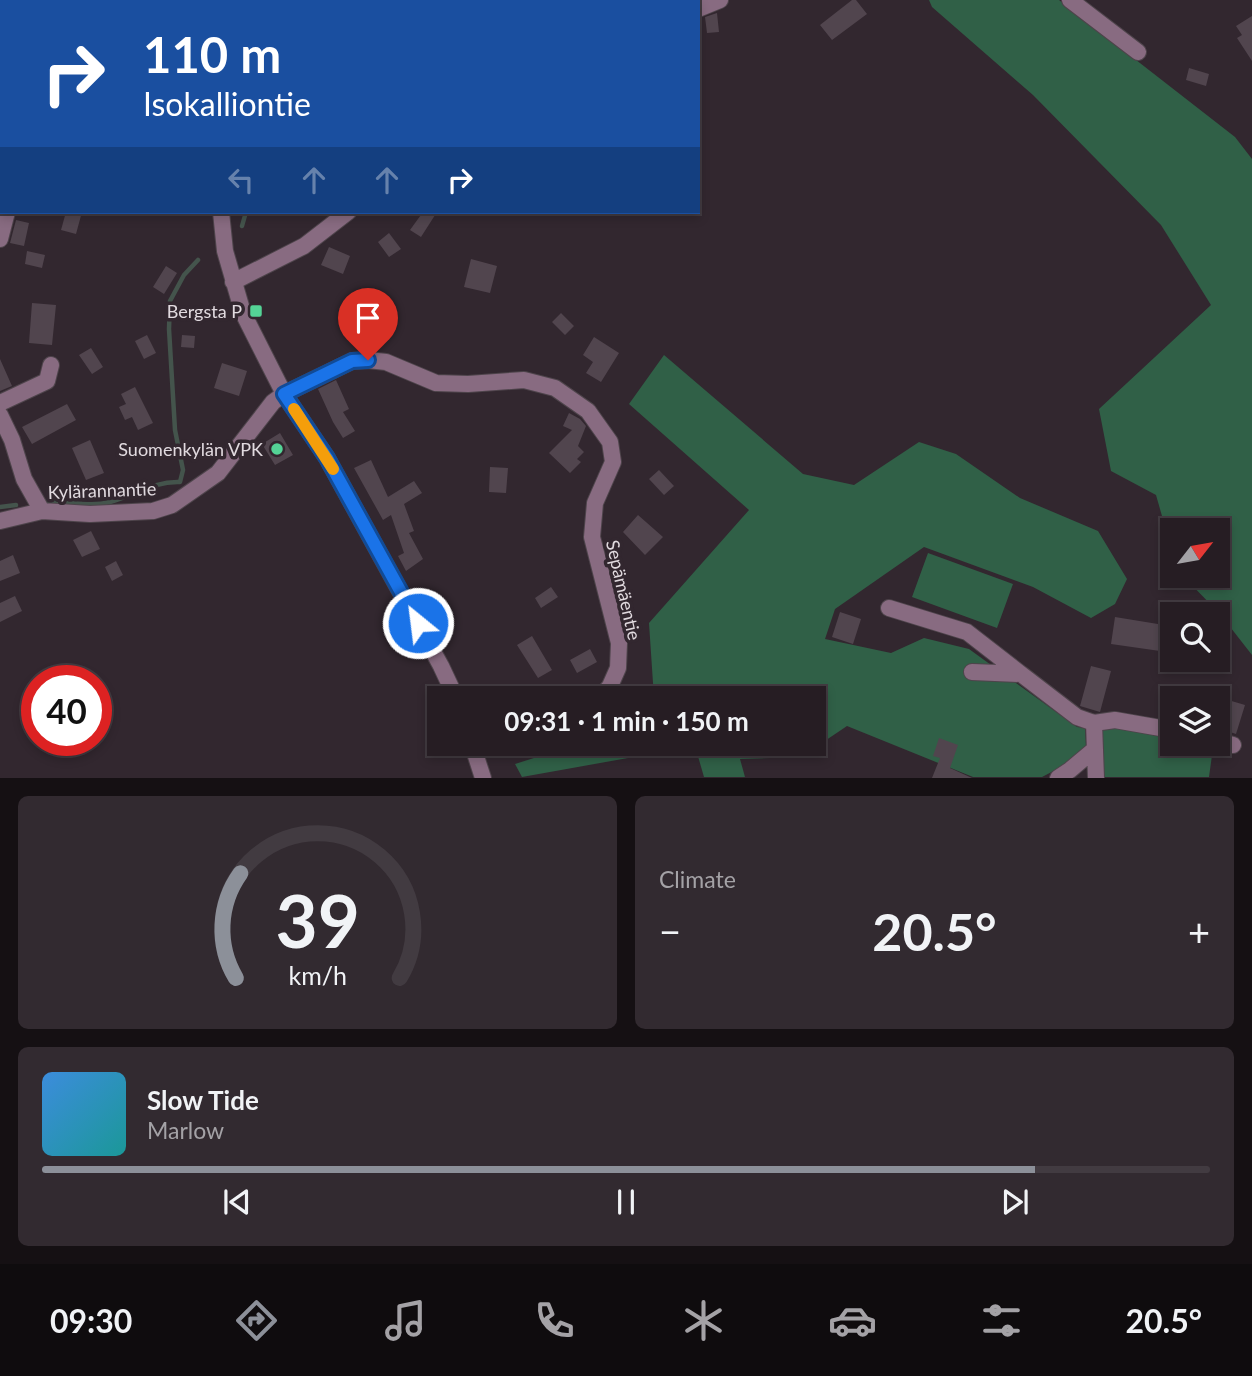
<!DOCTYPE html>
<meta charset="utf-8">
<style>
body{margin:0;font-family:Lato,sans-serif;background:#322a30;color:#f1f3f6;height:100vh;display:flex;flex-direction:column;font-size:26px;white-space:nowrap}
*{box-sizing:border-box;margin:0}
p{font-size:23px;color:#a4a2a6}
.icon{flex:none;width:38px;height:38px;fill:none;stroke:currentColor;stroke-width:2;stroke-linecap:round;stroke-linejoin:round}
.map{position:relative;height:778px;overflow:hidden}
.drawer{display:flex;flex-direction:column;gap:18px;padding:18px;background:#151013;flex:1}
.drawer>*{flex:none}
.top-card{position:absolute;left:0px;top:0px;width:700px;height:214px;box-shadow:0 4px 10px #0003,0 0 0 2px #423b41;background:#1a4fa0;color:#fff;overflow:hidden}
.needle{width:46px;rotate:59deg}
.tools{position:absolute;left:1160px;top:518px;display:grid;gap:14px}
.tools a{display:grid;place-items:center;width:70px;height:70px;border-radius:0px;background:#261d23;box-shadow:0 4px 10px #0003,0 0 0 2px #423b41;font-size:35px}
.speed{position:absolute;left:21px;top:665px;display:flex;gap:14px;font-size:35px;font-weight:700;text-align:center}
.speed>*{display:grid;place-content:center;width:91px;height:91px;border-radius:50%;background:#261d23;box-shadow:0 4px 10px #0003,0 0 0 2px #423b41;line-height:1}
.speed .limit{border:10px solid #d22;background:#fff;color:#111}
.pin{position:absolute;display:grid;place-items:center;width:60px;height:60px;color:#fff;margin:-72px -30px;border-radius:50% 50% 50% 0;rotate:-45deg;box-shadow:0 0 7px #0007}
.pin .icon{rotate:45deg}
.me{position:absolute;width:77px;margin:-38px;rotate:331deg;stroke-linejoin:round;filter:drop-shadow(0 0 5px #0008)}
.turn{display:flex;align-items:center;gap:24px;height:147px;padding:0 28px;font-size:32px}
.turn .icon{width:91px;height:91px;stroke-width:2.5}
.turn b{display:block;font-size:49px;line-height:60px}
.lanes{display:flex;align-items:center;height:66px;padding:0 28px;background:#0003;justify-content:center;gap:35px;direction:ltr}
.lanes .off{opacity:.35}
.big{font-size:52px;font-weight:700;line-height:1.1}
.drawer .widget{flex:1;display:flex;flex-direction:column;justify-content:center;gap:10px;min-width:0;padding:0 24px;border-radius:10px;background:#322a30}
.drawer .dial{align-items:center;gap:0}
.dial svg{height:182px;overflow:visible;fill:none;stroke:#423b41;stroke-width:7;stroke-linecap:round;text-anchor:middle}
.dial text{fill:#f1f3f6;stroke:none}
.song{display:flex;align-items:center;gap:21px}
.cover{width:84px;height:84px;border-radius:10px;background:linear-gradient(135deg,hsl(210 70% 55%),hsl(180 70% 35%))}
.played{height:7px;border-radius:4px;background:linear-gradient(90deg,#8c9099 85%,#423b41 85%)}
.keys{display:flex;justify-content:space-around;direction:ltr}
.heat{display:flex;justify-content:space-between;align-items:center;font-size:38px;direction:ltr}
.drawer .tiles{flex:1;display:grid;gap:18px;grid-template-columns:1fr 1fr}
.widget:last-child{grid-column:span 2}
.trip{position:absolute;left:427px;top:686px;width:399px;height:70px;border-radius:0px;background:#261d23;box-shadow:0 4px 10px #0003,0 0 0 2px #423b41;font-weight:700;line-height:70px;text-align:center}
.tabs{display:flex;height:112px;justify-content:space-around;align-items:center;background:#0f0c0e;color:#a4a2a6}
.tabs .icon{width:49px;height:49px}
.tabs .on{color:#8c9099}
.tabs b{font-size:32px;color:#f1f3f6}
.map>svg:first-child{display:block}
.green{fill:#306047}
.lines{fill:none;stroke-linecap:round;stroke-linejoin:round}
.stream{stroke:#44544c;stroke-width:4.5}
.building{fill:#51454e}
.minor-casing{stroke:#4e444b;stroke-width:18}
.minor{stroke:#886b81;stroke-width:16}
.route-casing{stroke:#114b97;stroke-width:18}
.route{stroke:#1a73e8;stroke-width:12}
.slow{stroke:#f59e0b;stroke-width:12}
.poi-dot{fill:#54d396;stroke:#32272f;stroke-width:2.5}
.labels{text-anchor:middle;dominant-baseline:central;stroke-width:7;stroke-linejoin:round;paint-order:stroke}
.poi-label{font-size:18px;fill:#e1dadf;stroke:#32272f;text-anchor:end}
.street-label{font-size:18px;fill:#e1dadf;stroke:#32272f}
</style>
<div class="map">
<svg width="1252" height="778" viewBox="0 0 1252 778">
<rect width="100%" height="100%" fill="#32272f"/>
<path class="green" d="M929,0h130l176,137 17,22v496l-32,-41 -37,-38h35v-46h-46v21l-16,-56 -45,-24 -12,-62 112,-104 -50,-80 -128,-130 -101,-88z
M664,355l139,119 51,11 65,-43 37,12 64,44 78,33 29,48 -12,25 -24,14 -58,-31 -109,-40 -89,62 -10,30 66,14 33,-15 45,11 108,78 8,1 1,18 -21,19 -23,12h-69l-126,-51 -46,31 -61,2 5,18h-41l-9,-31 -173,31 -7,-13 63,-20h236v-46h-160l-5,-75 100,-113 -120,-106z
M928,553l85,31 -16,44 -85,-31z
M1111,725l61,12v7h24l17,4 -4,29h-108l1,-49z"/>
<g class="lines">
<path class="stream" d="M311,2l1,-2
M242,226l4,-14
M43,502c23,-2 45,6 67,0 25,-7 44,-21 70,-20l3,-12 -8,-40 -6,-101 1,-28 14,-26 14,-15
M0,507l16,-2"/>
</g>
<path class="building" d="M852,0h4l11,14 -35,26 -12,-15z
M717,13l2,19 -12,1 -2,-16z
M1252,16v45l-15,-23 5,-3 -6,-9z
M1189,68l20,6 -3,12 -20,-6z
M66,212h16l-6,22 -15,-4z
M423,212h14l-16,25 -11,-7z
M16,220l13,3 -5,23 -14,-3z
M389,233l12,16 -12,8 -11,-15z
M329,247l21,9 -7,18 -22,-9z
M27,251l18,4 -3,13 -17,-4z
M471,259l26,7 -7,27 -26,-6z
M166,266l11,7 -13,21 -11,-7z
M359,297l12,21 -21,11 -11,-21z
M32,303l24,2 -4,40 -23,-2z
M561,313l13,13 -9,9 -13,-13z
M147,335l9,18 -12,6 -9,-18z
M182,335l13,1 -1,12 -13,-1z
M594,337l25,16 -18,29 -15,-9 7,-11 -10,-7z
M91,348l12,19 -11,7 -13,-19z
M0,359l12,27 -12,5z
M222,363l25,8 -8,25 -25,-8z
M336,380l13,29 -6,3 12,19 -12,7 -10,-16 -15,-33z
M135,387l18,36 -15,7 -6,-13 -7,3 -6,-13 7,-3 -5,-10z
M67,404l9,16 -44,24 -10,-17z
M569,413l11,6 6,7 -8,20 6,6 -7,7 4,3 -11,11 -21,-20 23,-23 -9,-4z
M280,433l13,22 -18,10 -13,-21z
M90,440l14,33 -18,7 -14,-32z
M371,460l17,37 26,-16 8,12 -18,11 10,27 -5,2 14,26 -17,12 -8,-15 6,-3 -13,-38 -8,5 -29,-52z
M490,467l18,1 -2,25 -17,-1z
M659,470l15,16 -10,9 -15,-16z
M638,515l25,22 -18,18 -22,-23z
M91,531l9,18 -18,8 -9,-17z
M13,555l7,18 -20,8v-20z
M116,561l7,14 -11,6 -7,-14z
M551,587l7,10 -17,11 -6,-10z
M15,596l7,15 -22,11v-19z
M840,612l21,7 -8,25 -21,-7z
M1115,617l49,8 -4,26 -49,-7z
M532,636l20,34 -14,8 -21,-33z
M590,649l7,13 -20,11 -7,-13z
M1091,666l20,5 -11,41 -20,-6z
M1218,697l27,8 -9,29 -18,-6z
M939,738l19,7 -8,23 22,10h-40l8,-20 -7,-2z"/>
<g class="lines">
<g class="minor-casing">
<path id="minor" d="M9,0l1,2
M624,0l5,2
M1070,0l68,52
M131,2l2,-2
M259,2l1,-2
M539,2l1,-2
M698,9l22,-9
M221,212l4,39 18,62 41,81 43,64 114,208 15,32
M0,239l7,-27
M233,282l71,-36 44,-34
M0,403l47,-22 4,-16
M0,415l12,25 12,39 18,32
M0,521l42,-10 48,3 63,-3 19,-6 46,-32 55,-71 11,-8 68,-33 16,-1 18,2 50,21 32,1 56,-4 31,8 33,23 22,31 3,20 -18,41 -3,34 27,106 -1,25 -8,18 -10,12
M889,608l78,24 54,42
M972,672l49,2 56,43 17,6 21,-3 57,10
M1094,723l2,55
M1218,741l15,4
M472,744l11,34
M474,749l17,-5
M1058,778l12,-8 25,-21"/>
</g>
<use href="#minor" class="minor"/>
</g>
<g class="lines">
<g class="route-casing">
<path id="route" d="M368,360l-16,1 -68,33 43,64 91,165"/>
</g>
<use href="#route" class="route"/>
<path class="slow" d="M294,409l39,60"/>
</g>
<g class="poi-dot">
<rect x="249" y="304" width="14" height="14" rx="3.5"/>
<circle cx="277" cy="449" r="7"/>
</g>
<g class="labels">
<g class="poi-label">
<text x="242" y="311">Bergsta P</text>
<text x="263" y="449">Suomenkylän VPK</text>
</g>
<g class="street-label">
<text transform="translate(102 490) rotate(-2)">Kylärannantie</text>
<text transform="translate(624 590) rotate(77)">Sepämäentie</text>
</g>
</g>
</svg>
<div class="tools">
<a><svg class="needle" viewBox="-14 -14 28 28"><path d="M0-13l5 13h-10z" fill="#e53935"/><path d="M0 13l5-13h-10z" fill="#a4a2a6"/></svg></a>
<a><svg class="icon" aria-label="search" viewBox="0 0 24 24"><circle cx="10" cy="10" r="6"/><path d="M15 15l6 6"/></svg></a>
<a><svg class="icon" aria-label="layers" viewBox="0 0 24 24"><path d="M12 4l9 5-9 5-9-5zM3 14l9 5 9-5"/></svg></a>
</div>
<div class="speed"><div class="limit">40</div></div>
<div class="pin" style="left:368px;top:360px;background:#d93025"><svg class="icon" aria-label="arrive" viewBox="0 0 24 24"><path d="M6 21V4h12l-3 4 3 4H6"/></svg></div>
<svg class="me" style="left:418px;top:623px" viewBox="-20 -20 40 40"><circle r="17" fill="#1a73e8" stroke="#fff" stroke-width="3"/><path d="M0-11L8 9 0 5-8 9z" fill="#fff"/></svg>
<div class="trip">09:31 · 1 min · 150 m</div>
<div class="top-card">
<div class="turn"><svg class="icon" aria-label="right" viewBox="0 0 24 24"><path d="M7 20v-9h11M14 6l5 5-5 5"/></svg><div><b>110 m</b>Isokalliontie</div></div>
<div class="lanes"><svg class="icon off" aria-label="left" viewBox="0 0 24 24"><path d="M17 20v-9H6M10 6l-5 5 5 5"/></svg><svg class="icon off" aria-label="ahead" viewBox="0 0 24 24"><path d="M12 20V5M6 11l6-6 6 6"/></svg><svg class="icon off" aria-label="ahead" viewBox="0 0 24 24"><path d="M12 20V5M6 11l6-6 6 6"/></svg><svg class="icon" aria-label="right" viewBox="0 0 24 24"><path d="M7 20v-9h11M14 6l5 5-5 5"/></svg></div>
</div>
</div>
<section class="drawer">
<div class="tiles">
<div class="widget dial"><svg viewBox="0 0 100 80">
<path d="M14 69A42 42 0 1 1 86 69"/>
<path d="M14 69A42 42 0 0 1 16 23" stroke="#8c9099"/>
<text x="50" y="56" font-size="32" font-weight="700">39</text>
<text x="50" y="72" font-size="11">km/h</text>
</svg></div>
<div class="widget"><p>Climate</p>
<div class="heat"><a>−</a><b class="big">20.5°</b><a>+</a></div>
</div>
<div class="widget">
<div class="song"><i class="cover"></i><div><b>Slow Tide</b><p>Marlow</p></div></div>
<div class="played"></div>
<div class="keys"><svg class="icon" aria-label="previous" viewBox="0 0 24 24"><path d="M18 5L8 12l10 7zM5 5v14"/></svg><svg class="icon" aria-label="pause" viewBox="0 0 24 24"><path d="M8 5v14M16 5v14"/></svg><svg class="icon" aria-label="next" viewBox="0 0 24 24"><path d="M6 5l10 7-10 7zM19 5v14"/></svg></div>
</div>
</div>
</section>
<nav class="tabs">
<b>09:30</b>
<svg class="icon on" aria-label="directions" viewBox="0 0 24 24"><path d="M12 3l9 9-9 9-9-9zM9 14v-3h6M13 9l2 2-2 2"/></svg>
<svg class="icon" aria-label="music" viewBox="0 0 24 24"><path d="M9 18V5l10-2v13"/><circle cx="6" cy="18" r="3"/><circle cx="16" cy="16" r="3"/></svg>
<svg class="icon" aria-label="phone" viewBox="0 0 24 24"><path d="M5 4h4l2 5-3 2q2 4 5 5l2-3 5 2v4C11 20 4 13 5 4z"/></svg>
<svg class="icon" aria-label="climate" viewBox="0 0 24 24"><path d="M12 3v18M4 7l16 10M4 17L20 7"/></svg>
<svg class="icon" aria-label="car" viewBox="0 0 24 24"><path d="M5 17H2v-5l4-1 3-4h7l3 4 3 1v5h-3M9 17h6M6 11h13"/><circle cx="7" cy="17" r="2"/><circle cx="17" cy="17" r="2"/></svg>
<svg class="icon" aria-label="filters" viewBox="0 0 24 24"><path d="M4 7h16M4 17h16"/><circle cx="9" cy="7" r="2"/><circle cx="15" cy="17" r="2"/></svg>
<b>20.5°</b>
</nav>
